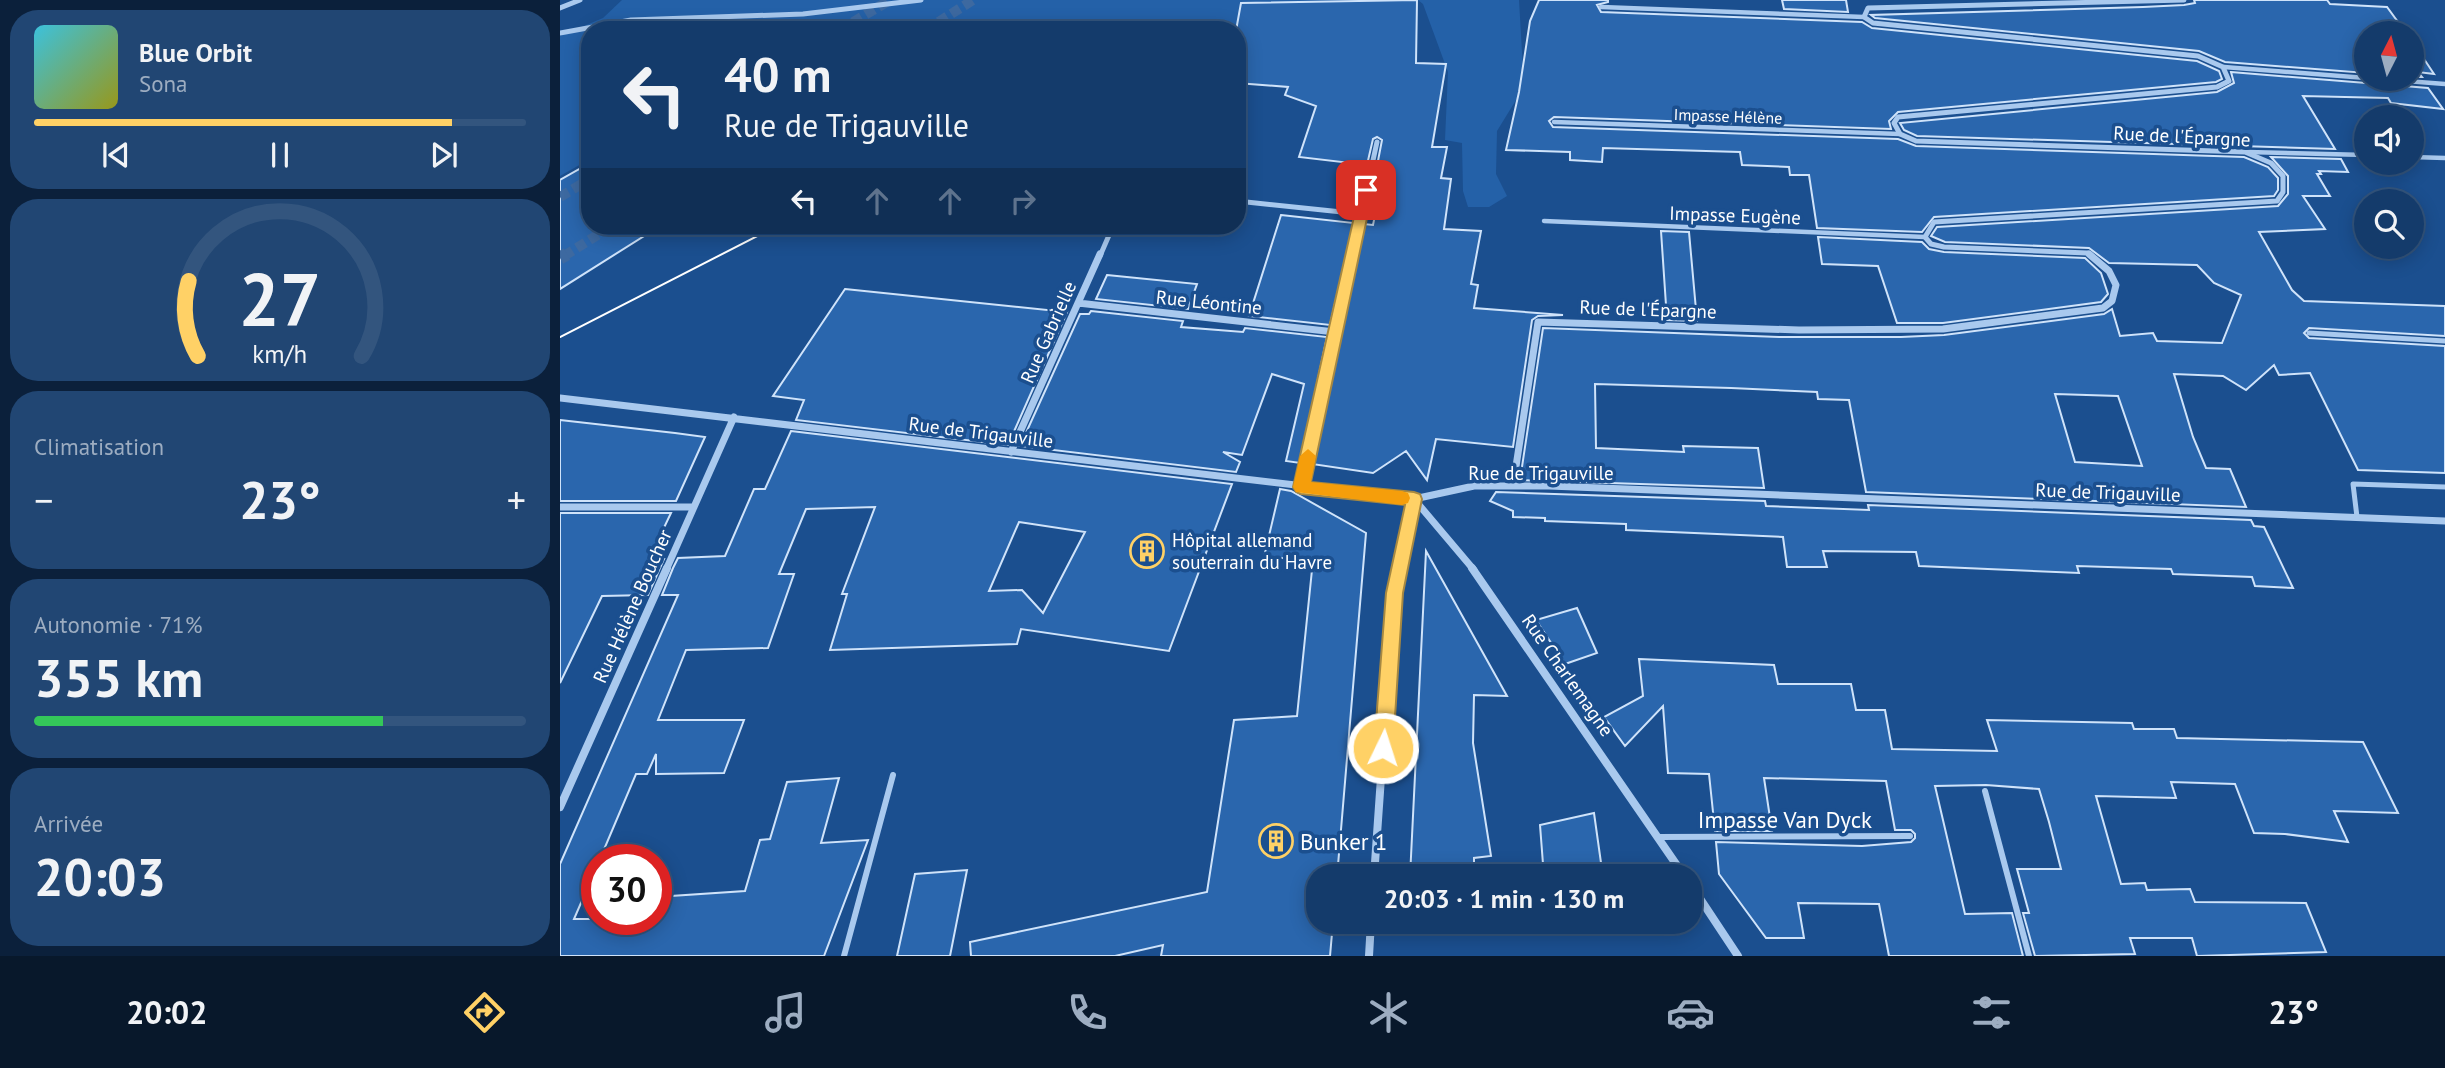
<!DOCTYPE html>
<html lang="fr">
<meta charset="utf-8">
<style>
body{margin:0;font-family:"PT Sans",sans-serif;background:#214673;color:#f1f3f6;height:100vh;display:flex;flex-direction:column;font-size:26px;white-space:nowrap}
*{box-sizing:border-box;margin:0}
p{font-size:23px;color:#9dadc1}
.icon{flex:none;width:38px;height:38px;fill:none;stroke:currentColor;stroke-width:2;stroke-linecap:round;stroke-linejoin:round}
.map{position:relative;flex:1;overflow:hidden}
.details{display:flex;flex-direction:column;gap:10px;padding:10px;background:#0b203b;width:560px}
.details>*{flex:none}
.banner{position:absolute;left:21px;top:21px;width:665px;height:214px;border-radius:28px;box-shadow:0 4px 18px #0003,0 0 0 2px #33557e;background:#143b6b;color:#f1f3f6;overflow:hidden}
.needle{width:46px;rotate:6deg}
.buttons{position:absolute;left:1794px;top:21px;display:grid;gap:14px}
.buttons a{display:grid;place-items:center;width:70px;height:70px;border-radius:50%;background:#143b6b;box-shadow:0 4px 18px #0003,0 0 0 2px #33557e;font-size:35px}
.speed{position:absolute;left:21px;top:844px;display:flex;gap:14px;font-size:35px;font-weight:700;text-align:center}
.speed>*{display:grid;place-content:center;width:91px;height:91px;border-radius:50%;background:#143b6b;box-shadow:0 4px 18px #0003,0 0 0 2px #33557e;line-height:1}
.speed .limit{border:10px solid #d22;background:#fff;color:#111}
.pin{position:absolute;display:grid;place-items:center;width:60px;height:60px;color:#fff;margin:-30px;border-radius:14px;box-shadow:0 4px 10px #0006}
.me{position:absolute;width:77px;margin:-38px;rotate:4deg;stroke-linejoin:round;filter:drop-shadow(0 0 5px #0008)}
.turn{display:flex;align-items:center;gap:24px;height:147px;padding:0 28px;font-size:32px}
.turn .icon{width:91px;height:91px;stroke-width:2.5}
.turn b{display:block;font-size:49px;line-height:60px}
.lanes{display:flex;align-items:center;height:66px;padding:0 28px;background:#0003;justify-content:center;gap:35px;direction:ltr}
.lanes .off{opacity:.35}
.big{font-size:52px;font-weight:700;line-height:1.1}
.details .tile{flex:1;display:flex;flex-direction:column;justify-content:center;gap:10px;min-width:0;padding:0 24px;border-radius:28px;background:#214673}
.details .dial{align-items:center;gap:0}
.dial svg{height:182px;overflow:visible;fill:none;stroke:#33557e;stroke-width:7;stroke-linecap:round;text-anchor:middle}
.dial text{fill:#f1f3f6;stroke:none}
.song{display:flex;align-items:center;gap:21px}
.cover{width:84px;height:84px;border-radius:10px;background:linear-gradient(135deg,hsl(190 70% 55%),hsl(60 70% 35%))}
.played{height:7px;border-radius:4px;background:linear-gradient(90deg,#ffd166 85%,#33557e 85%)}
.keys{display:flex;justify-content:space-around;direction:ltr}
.heat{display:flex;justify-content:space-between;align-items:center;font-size:38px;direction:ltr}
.charge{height:10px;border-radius:5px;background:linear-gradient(90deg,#34c759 71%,#33557e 0)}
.trip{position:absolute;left:746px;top:864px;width:396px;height:70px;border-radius:28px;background:#143b6b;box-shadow:0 4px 18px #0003,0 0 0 2px #33557e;font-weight:700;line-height:70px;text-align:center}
.dock{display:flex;height:112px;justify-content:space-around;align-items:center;background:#08182b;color:#9dadc1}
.dock .icon{width:49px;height:49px}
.dock .on{color:#ffd166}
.dock b{font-size:32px;color:#f1f3f6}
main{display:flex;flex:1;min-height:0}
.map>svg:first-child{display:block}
.green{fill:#2461a8}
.building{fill:#2a66ad;stroke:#cfe3fa;stroke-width:2;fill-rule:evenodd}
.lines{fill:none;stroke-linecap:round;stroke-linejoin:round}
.secondary-tunnel-far1{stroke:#3d69a0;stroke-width:10;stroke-dasharray:10 5;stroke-linecap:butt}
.secondary-tunnel{stroke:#3d69a0;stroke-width:13;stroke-dasharray:13 7;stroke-linecap:butt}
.lane-far2{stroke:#a9c9ee;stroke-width:4.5}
.lane-far1{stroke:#a9c9ee;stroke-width:5}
.lane{stroke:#a9c9ee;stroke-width:6}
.street-far2{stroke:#a9c9ee;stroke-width:5}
.street-far1{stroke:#a9c9ee;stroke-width:7}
.street{stroke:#a9c9ee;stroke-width:8}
.tram{stroke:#fff;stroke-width:2}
.route{fill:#ffd166;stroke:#a68842;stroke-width:2}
.slow{fill:#f59e0b}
.labels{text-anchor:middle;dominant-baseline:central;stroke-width:7;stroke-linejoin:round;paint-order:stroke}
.far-street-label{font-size:16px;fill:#fff;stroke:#1b4f8f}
.street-label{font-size:19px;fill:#fff;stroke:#1b4f8f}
.poi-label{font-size:19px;fill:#fff;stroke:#1b4f8f;text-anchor:start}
.near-street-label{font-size:23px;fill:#fff;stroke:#1b4f8f}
.near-poi-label{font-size:23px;fill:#fff;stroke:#1b4f8f;text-anchor:start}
</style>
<main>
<section class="details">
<div class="tile">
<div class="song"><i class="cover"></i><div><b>Blue Orbit</b><p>Sona</p></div></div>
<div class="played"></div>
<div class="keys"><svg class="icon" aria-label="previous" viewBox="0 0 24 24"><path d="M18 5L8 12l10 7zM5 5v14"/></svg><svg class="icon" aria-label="pause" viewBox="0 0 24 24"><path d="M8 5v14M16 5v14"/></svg><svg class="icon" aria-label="next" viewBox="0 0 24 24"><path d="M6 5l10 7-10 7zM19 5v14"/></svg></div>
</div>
<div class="tile dial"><svg viewBox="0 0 100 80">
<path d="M14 69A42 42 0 1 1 86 69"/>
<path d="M14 69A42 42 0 0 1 10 36" stroke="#ffd166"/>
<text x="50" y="56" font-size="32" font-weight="700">27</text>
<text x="50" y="72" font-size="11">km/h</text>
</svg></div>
<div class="tile"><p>Climatisation</p>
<div class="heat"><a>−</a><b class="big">23°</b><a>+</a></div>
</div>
<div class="tile"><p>Autonomie · 71%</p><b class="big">355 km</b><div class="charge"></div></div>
<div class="tile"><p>Arrivée</p><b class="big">20:03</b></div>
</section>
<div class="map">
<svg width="1885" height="956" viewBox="0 0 1885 956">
<rect width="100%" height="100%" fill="#1b4f8f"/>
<path class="green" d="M62,0h762l-143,3 -5,27h-646v129l-30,17v-140l43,-18z
M858,0h101l5,87 -27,44 -1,43 11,22 -18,11h-21l-5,-16 -1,-48 -17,-3 3,-68 -25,-68z"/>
<path class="building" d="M857,0l-1,63 30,1 -14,83h15l-6,31 10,1 -7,50 37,2 -10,53 7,1 -4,23 89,7 -25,1 -6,4 -19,127 -77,-8 -9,41 -21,-29 -33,22 -61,-9 52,-240 9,1 12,-58 -8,-1 5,-26 -5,-3 -4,2 -6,26 -68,-8 17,-51 -31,-11 3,-8 -51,-4v-58l4,-22z
M979,0h69v2l-11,3 4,7 261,10 10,6 325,33 22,10 3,8 -6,3 -318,30 -9,9 2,8 -337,-12 -5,4 4,6 345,12 18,7 328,11 24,10 10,11v12l-4,6 -340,21 -12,15 -105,-4 -8,-53h-19l-1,-8 -47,-2 -2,-13 -137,-4 -1,14 -32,-2v-8l-64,-2 13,-58 11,-71z
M1222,0h64l2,12 -64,-3z
M1634,0h133l3,4 57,3 19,26h-40v40l-141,-11 -26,-11 -324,-33 -4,-3 272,-8 41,-2 11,-2z
M1852,41l22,33 -16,-2 4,5h-10z
M1671,72l135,11 9,-4 5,5 48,4 15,21 -52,-6 -3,-5 -85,-2 32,53 -418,-13 -13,-6 -4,-7 317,-31 17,-9z
M1711,157l70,2 7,13 -29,-1 2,3h-4l13,22h-27l22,33 -66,3 33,58 12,11 141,5v30l-136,-8 -5,5 5,5 136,8v127l-87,-3 -48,-97 -31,2 -5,-10 -28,25 -23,-14 -49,-2 19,63 13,31 24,1 16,38 -380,-15 -17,-92 -31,-1 -1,-7 -86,-4 -136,-4 1,64 88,4 -1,-6 75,2 6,40 -244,-8 23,-152 236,9h122l43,-2 160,-21 8,-5 8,27 33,-3 4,8 65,2 19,-48 -27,-12 -17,-18 -88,-2 -20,-15 -144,-6 -14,-6 6,-9 341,-21 10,-12v-18zM1495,394l63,2 24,70 -67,-4z
M30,163v63h70l-100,63v-109z
M721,215l73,8 -24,102 -81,-9z
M1101,231l28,1 8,89 -30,-1z
M1258,237l104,5 7,7 15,3 141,6 16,15 7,21 -7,8 -158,21h-46l-19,-57 -56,-2z
M547,275l90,9 -9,25 -92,-10z
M285,289l222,23 -59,133 -212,-25 8,-20 -31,-4z
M531,311l92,10 -2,6 62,5 2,-4 82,9 -27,126 -14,-2 18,-77 -32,-10 -30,81 -19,-3 17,10 -4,10 -216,-26 60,-132h9z
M0,420l115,13 30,4 -29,64h-116z
M231,431l441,53 -63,167 -148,-22 -4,15 -187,6 17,-56h-5l33,-87 -69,2 -27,65h15l-26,74 -82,2 -28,70h86l-20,53 -68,1v-20l-9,20h-11l-36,85h-3v7l-23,53h82v-5l8,-1 7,-17 74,-5 15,-51 10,-1 17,-57 52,-4 -18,65 47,-3 -44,116h-264v-92l118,-269h-16l11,-27 5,-10 47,-2 29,-67h11zM459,522l66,10 -42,81 -21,-23 -33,1z
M720,489l11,2 75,42 -29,344h-19v45h15l-3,34h-169l2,-11 -48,11h-144l-1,-14 237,-50 27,-172 63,-4 16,-156 -49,-3z
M936,492l269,9 1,5 103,4 -1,-5 383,15 3,6 10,1 29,61 -38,-2 -3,-9 -79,-3 -2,-5 -94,-3 2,7 -160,-7 -3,-14 -93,-1 4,16h-40l-4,-30 -157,-7v-6l-81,-3v-3l-32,-1v-6l-23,-10z
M0,513h111l-22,46h15l-16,36 -46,1 -42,87z
M866,551l81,145 -33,-1 -1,48 18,113 -17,2v19h-64z
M1017,608l20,45 -32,11 -29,-44z
M1079,659l135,6 4,19h73l5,26h29l7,39 105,2 -10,-31 145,3 2,6h40l3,9 186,4 35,71 -64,-2 14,31 -63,-8 -31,-1 -19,-49 -64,-2 5,16 -80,-2 25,88 24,-1 2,7 43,-1 5,13 111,1 20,49 -129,4 -5,-18h-62l5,16 -100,2 -12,-43h6l-12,-44h44l-12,-47 -10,-33 -53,-4 -51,1 30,128 47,-1 11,43h-134l-10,-52 -81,-1 6,35h-38l-47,-64 -3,-32 146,4 49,-4 4,-4v-4l-4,-4h-16l-9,-49 -122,-3 8,53h-57l-6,-57 -41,-1 -5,-67 -38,40 -21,-29 39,-21z
M1034,813l9,64h-59l-4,-52z
M407,870l-17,86h-53l18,-82z"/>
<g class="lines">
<path class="secondary-tunnel-far1" d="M280,30l50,-30
M366,30l47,-30
M0,197l30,-18
M4,256l48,-30"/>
<path class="secondary-tunnel" d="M0,258l7,-4"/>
<path class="lane-far2" d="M1041,7l263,10
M1664,67l142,11
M1820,79l65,5
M994,122l346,12
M1687,152l119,3
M1852,157l33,1
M984,221l381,16"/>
<path class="lane-far1" d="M1749,333l136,8
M1797,517l-4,-33 92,3"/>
<path class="lane" d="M1425,791l44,165
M1099,837l251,-1
M284,956l49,-181"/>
<path class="street-far2" d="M0,8l20,-8
M0,33l71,-13 172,-6 118,-14
M677,201l124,13
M540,256l13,-30
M792,256l25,-114
M1531,256l-4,-3 -143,-6 -13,-3 -6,-7 9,-15 343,-21 6,-9v-16l-12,-13 -26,-11 -329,-11 -16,-7 -6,-11 4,-6 319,-30 12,-6 -6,-14 -25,-11 -325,-33 -9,-6 4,-9 316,-8"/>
<path class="street-far1" d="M518,303l257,29
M0,398l854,101 60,-13h75l896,35
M451,452l89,-198
M953,486l25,-164 261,8 144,-1 160,-21 9,-7 4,-16 -7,-14 -20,-17
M741,487l51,-233
M854,499l60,71
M0,507h134
M106,570l68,-153
M839,570l15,-71"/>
<path class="street" d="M912,568l213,309
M0,807l107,-239
M814,877l20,-284 5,-25
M1129,882l49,74
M809,956l2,-34"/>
<path class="tram" d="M0,337l217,-111"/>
</g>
<path class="route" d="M806,186l7,4 -62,292 103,10 6,2 2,5 -19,94 -10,155 -3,6 -7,3 -6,-3 -3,-6 12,-155 19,-88 -104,-11 -5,-2 -3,-5 67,-297z"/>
<path class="slow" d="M748,449l8,7 -5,26 91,9 6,2 2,5 -2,5 -6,2 -106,-13 -3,-5 7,-31z"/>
<defs>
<g id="building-ring" transform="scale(1.75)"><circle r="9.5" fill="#1b4f8f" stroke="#ffd166" stroke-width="1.5"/><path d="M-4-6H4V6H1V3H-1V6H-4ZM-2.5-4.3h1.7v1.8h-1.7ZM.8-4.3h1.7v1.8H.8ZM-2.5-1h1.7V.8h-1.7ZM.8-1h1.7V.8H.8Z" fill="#ffd166"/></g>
</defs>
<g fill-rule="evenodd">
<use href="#building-ring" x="587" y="551"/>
<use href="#building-ring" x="716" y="841"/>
</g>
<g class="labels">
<g class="far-street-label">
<text transform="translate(1168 116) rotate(2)">Impasse Hélène</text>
</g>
<g class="street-label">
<text transform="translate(1622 136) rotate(3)">Rue de l'Épargne</text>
<text transform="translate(1175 215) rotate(2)">Impasse Eugène</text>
<text transform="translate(649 302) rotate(6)">Rue Léontine</text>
<text transform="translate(1088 309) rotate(2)">Rue de l'Épargne</text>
<text transform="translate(488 332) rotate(-66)">Rue Gabrielle</text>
<text transform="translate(421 432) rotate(7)">Rue de Trigauville</text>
<text x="981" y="473">Rue de Trigauville</text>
<text transform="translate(1548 492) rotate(2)">Rue de Trigauville</text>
<text transform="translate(72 606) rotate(-66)">Rue Hélène Boucher</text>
<text transform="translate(1008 675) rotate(55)">Rue Charlemagne</text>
</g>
<g class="poi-label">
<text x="612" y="540">Hôpital allemand<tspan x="612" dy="22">souterrain du Havre</tspan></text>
</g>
<g class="near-street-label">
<text x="1225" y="819">Impasse Van Dyck</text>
</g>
<g class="near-poi-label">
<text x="740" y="841">Bunker 1</text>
</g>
</g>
</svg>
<div class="buttons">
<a><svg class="needle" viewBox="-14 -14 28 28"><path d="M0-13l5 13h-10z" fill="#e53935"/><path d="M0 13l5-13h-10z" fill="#9dadc1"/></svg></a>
<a><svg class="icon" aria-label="sound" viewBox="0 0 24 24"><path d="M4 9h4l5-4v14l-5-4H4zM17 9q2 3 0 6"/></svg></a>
<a><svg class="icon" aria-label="search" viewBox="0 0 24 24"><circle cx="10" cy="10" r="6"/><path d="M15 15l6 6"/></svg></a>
</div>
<div class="speed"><div class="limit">30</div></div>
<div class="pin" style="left:806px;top:190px;background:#d93025"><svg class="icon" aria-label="arrive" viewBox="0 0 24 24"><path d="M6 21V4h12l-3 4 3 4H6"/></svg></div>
<svg class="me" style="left:823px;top:748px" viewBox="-20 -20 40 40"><circle r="17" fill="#ffd166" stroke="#fff" stroke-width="3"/><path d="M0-11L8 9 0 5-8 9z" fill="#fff"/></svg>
<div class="trip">20:03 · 1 min · 130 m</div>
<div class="banner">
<div class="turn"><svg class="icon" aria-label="left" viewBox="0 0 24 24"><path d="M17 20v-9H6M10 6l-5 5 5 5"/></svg><div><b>40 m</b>Rue de Trigauville</div></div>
<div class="lanes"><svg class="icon" aria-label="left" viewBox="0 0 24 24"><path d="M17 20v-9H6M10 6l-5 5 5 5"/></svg><svg class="icon off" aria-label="ahead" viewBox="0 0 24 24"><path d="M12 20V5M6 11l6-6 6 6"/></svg><svg class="icon off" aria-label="ahead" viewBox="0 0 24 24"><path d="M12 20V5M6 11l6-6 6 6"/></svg><svg class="icon off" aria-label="right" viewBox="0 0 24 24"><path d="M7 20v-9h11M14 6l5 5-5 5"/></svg></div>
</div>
</div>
</main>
<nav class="dock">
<b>20:02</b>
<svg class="icon on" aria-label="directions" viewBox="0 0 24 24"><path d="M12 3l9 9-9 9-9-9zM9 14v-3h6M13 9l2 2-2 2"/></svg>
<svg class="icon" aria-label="music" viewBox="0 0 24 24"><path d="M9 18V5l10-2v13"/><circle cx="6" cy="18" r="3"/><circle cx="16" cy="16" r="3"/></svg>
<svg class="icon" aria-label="phone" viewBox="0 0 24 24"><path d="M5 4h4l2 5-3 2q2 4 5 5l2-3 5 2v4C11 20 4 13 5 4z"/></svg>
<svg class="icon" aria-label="climate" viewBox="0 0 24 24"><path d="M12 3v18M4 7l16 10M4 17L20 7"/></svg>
<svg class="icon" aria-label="car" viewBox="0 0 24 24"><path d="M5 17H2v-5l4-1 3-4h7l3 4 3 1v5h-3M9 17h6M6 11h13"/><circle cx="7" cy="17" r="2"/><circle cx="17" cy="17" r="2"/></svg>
<svg class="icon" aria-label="filters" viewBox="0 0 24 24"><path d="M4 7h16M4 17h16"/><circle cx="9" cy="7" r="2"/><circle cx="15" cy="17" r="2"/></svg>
<b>23°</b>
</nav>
